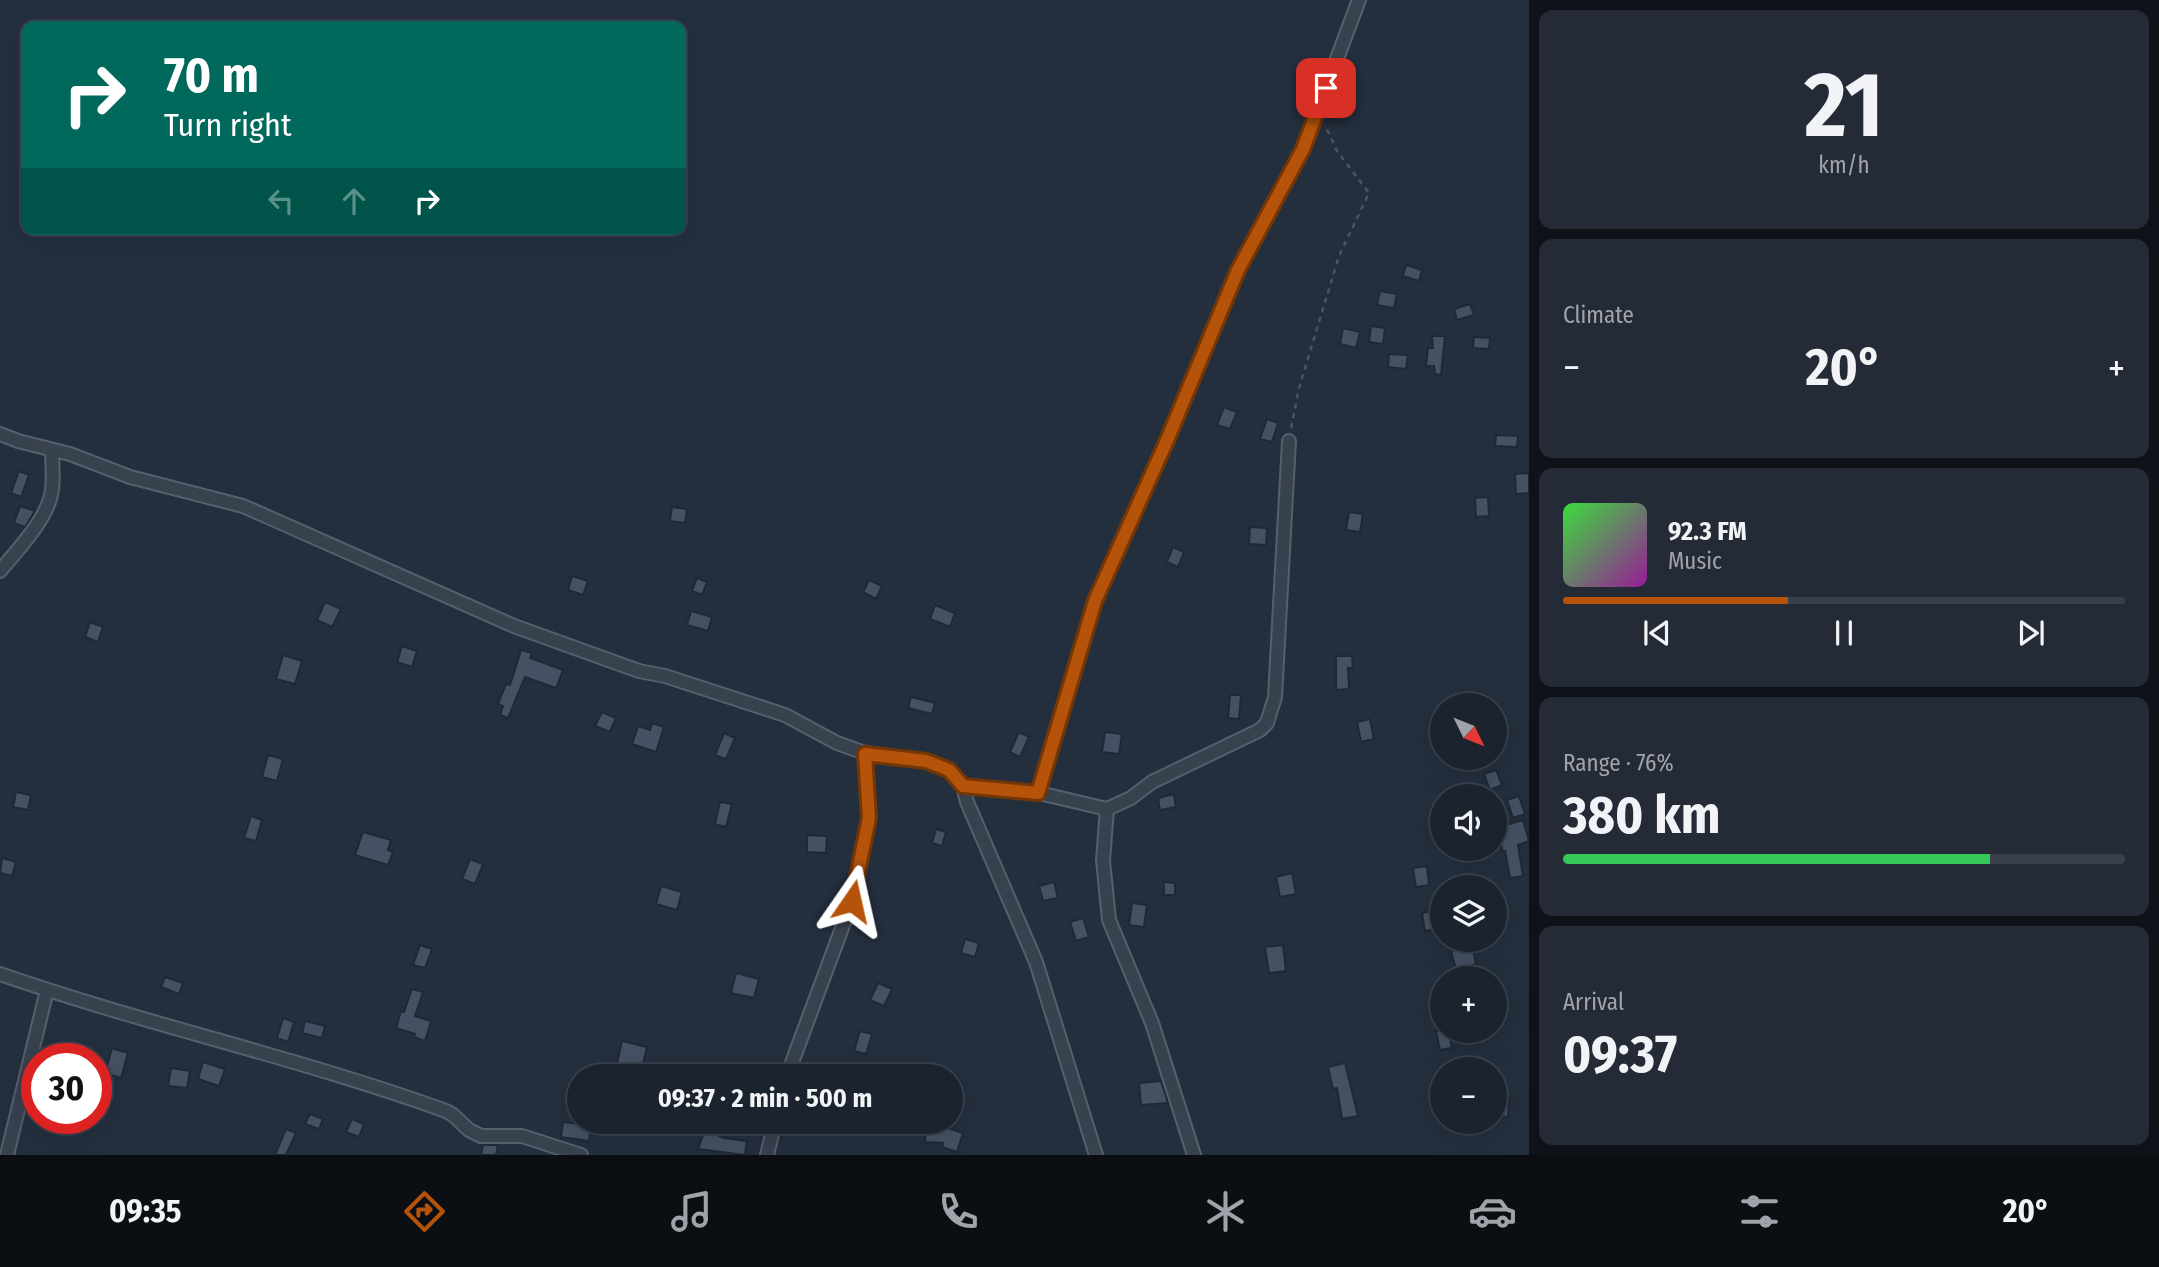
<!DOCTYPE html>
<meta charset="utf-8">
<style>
body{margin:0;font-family:"Fira Sans Condensed",sans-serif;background:#242b36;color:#f1f3f6;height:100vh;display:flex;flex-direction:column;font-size:26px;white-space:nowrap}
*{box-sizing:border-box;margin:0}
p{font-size:23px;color:#a0a4aa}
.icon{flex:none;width:38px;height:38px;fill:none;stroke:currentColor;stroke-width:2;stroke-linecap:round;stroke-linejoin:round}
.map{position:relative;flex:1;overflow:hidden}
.drawer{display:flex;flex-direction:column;gap:10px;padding:10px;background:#0f1319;width:630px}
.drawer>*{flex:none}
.top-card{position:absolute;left:21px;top:21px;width:665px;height:214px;border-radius:14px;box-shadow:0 7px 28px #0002,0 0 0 2px #39404a;background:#00695c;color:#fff;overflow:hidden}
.needle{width:46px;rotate:133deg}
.tools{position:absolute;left:1430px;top:693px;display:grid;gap:14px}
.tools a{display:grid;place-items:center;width:77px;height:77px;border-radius:50%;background:#1b232e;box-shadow:0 7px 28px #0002,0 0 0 2px #39404a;font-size:35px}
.speed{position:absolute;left:21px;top:1043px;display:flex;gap:14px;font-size:35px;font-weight:700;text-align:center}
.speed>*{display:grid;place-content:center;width:91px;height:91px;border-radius:50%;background:#1b232e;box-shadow:0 7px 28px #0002,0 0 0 2px #39404a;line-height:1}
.speed .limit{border:10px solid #d22;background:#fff;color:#111}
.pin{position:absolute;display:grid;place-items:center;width:60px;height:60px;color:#fff;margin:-30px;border-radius:14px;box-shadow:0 4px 10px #0006}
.me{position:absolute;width:77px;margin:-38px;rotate:11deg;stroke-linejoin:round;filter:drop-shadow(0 0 5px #0008)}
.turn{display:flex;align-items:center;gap:24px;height:147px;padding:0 28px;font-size:32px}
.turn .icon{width:91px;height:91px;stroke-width:2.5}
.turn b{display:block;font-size:49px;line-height:60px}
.lanes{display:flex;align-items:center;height:66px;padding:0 28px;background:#0003;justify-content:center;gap:35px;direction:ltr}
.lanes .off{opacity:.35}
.big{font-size:52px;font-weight:700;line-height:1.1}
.drawer .tile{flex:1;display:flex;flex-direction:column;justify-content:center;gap:10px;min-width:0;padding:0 24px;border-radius:14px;background:#242b36}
.drawer .dial{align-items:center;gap:0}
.dial b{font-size:91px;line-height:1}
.song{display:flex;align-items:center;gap:21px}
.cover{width:84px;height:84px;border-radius:10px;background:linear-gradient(135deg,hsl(120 70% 55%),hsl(300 70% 35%))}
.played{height:7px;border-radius:4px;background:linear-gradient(90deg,#b45309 40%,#39404a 40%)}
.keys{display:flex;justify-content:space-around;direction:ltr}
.heat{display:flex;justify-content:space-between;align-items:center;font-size:38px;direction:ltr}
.charge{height:10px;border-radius:5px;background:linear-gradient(90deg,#34c759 76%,#39404a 0)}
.trip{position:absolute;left:567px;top:1064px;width:396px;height:70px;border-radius:35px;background:#1b232e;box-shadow:0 7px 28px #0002,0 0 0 2px #39404a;font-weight:700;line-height:70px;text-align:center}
.tab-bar{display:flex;height:112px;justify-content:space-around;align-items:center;background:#0b0e12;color:#a0a4aa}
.tab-bar .icon{width:49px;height:49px}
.tab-bar .current{color:#b45309}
.tab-bar b{font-size:32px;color:#f1f3f6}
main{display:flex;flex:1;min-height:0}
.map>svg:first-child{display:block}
.building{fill:#455162;stroke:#1f2835;stroke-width:2}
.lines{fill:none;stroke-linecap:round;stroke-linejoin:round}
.minor-casing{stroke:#565f6c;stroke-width:16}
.path{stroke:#44595c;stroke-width:2.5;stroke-dasharray:5 5;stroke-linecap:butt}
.minor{stroke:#38414e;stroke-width:12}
.route-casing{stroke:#753606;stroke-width:18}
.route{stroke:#b45309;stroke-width:12}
</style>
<main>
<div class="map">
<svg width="1529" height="1155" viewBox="0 0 1529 1155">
<rect width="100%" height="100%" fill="#242f3e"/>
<path class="building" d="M1406,265l16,5 -3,11 -16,-5z
M1380,291l17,3 -3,14 -17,-3z
M1470,304l4,11 -17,5 -3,-11z
M1371,326l14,2 -2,16 -14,-2z
M1343,328l17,4 -4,16 -16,-4z
M1432,336h13l-4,39 -6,-1 -1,-8h-8l2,-18h5z
M1474,337l16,1 -1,11 -16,-1z
M1389,354l19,1 -2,14 -18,-2z
M1224,407l13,5 -7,17 -13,-4z
M1267,419l11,4 -6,19 -12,-3z
M1496,435l22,1 -1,11 -22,-1z
M19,471l10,4 -8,22 -10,-4z
M1529,473v20l-13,1 -1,-20z
M1488,497l1,19 -13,1 -1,-19z
M20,506l15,5 -10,16 -11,-4z
M672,507l15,2 -2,14 -15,-2z
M1349,512l14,2 -3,18 -14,-2z
M1250,527l17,1 -1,17 -17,-1z
M1173,547l11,5 -6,15 -11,-5z
M572,576l16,5 -5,14 -15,-5z
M697,578l10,4 -5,13 -10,-4z
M869,580l13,6 -6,13 -13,-7z
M325,602l16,7 -9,18 -15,-7z
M935,605l20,8 -5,14 -20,-8z
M691,611l21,6 -4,14 -21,-6z
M90,622l13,5 -5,15 -13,-5z
M402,646l15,5 -5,16 -15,-5z
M521,650l11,3 -2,5 33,12 -7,18 -31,-11 -17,41 -8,-3 3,-9 -5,-2 8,-20 4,1z
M283,655l19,6 -7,23 -19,-5z
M1336,656h16l1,12h-5l1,21 -13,1z
M1230,695h11l-2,24 -11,-1z
M911,697l24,6 -3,11 -24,-6z
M602,712l14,6 -6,14 -15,-6z
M1370,719l4,20 -13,3 -4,-20z
M652,723l12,4 -8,25 -24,-8 6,-18 12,4z
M1019,732l10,5 -9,20 -10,-5z
M1105,732l17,2 -3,20 -17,-2z
M724,733l11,5 -9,21 -11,-4z
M268,755l15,4 -6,22 -15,-4z
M1496,770l6,15 -12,5 -6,-16z
M16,792l15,3 -3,15 -15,-3z
M1174,794l2,13 -16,3 -2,-12z
M1519,796l6,18 -12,4 -6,-18z
M720,802l12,2 -6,23 -11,-3z
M251,816l11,4 -6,21 -12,-3z
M1523,820l6,21 -11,4 5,31 -13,2 -5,-27 -2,1 -7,-24z
M936,829l10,3 -4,14 -10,-3z
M363,832l28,8 -3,10 5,2 -5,13 -33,-10z
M807,835l20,1 -1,17 -19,-1z
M2,858l14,4 -4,14 -12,-3z
M470,859l13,5 -8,20 -13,-5z
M1427,866l2,19 -13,2 -3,-19z
M1292,873l4,21 -16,3 -4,-20z
M1054,882l4,16 -15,3 -4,-15z
M1164,882l11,1v12h-11z
M661,886l21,6 -5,18 -21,-6z
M1132,903l15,2 -3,22 -15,-2z
M1442,909v19l-17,3 -3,-18z
M1083,918l6,19 -13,4 -6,-19z
M965,939l14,4 -4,14 -14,-4z
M420,945l12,4 -7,19 -12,-3z
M1283,945l3,26 -17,2 -4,-26z
M1472,945l4,19 -20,5 -5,-18z
M736,973l23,6 -5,19 -23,-5z
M165,977l18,6 -4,11 -18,-7z
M878,983l14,6 -8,17 -14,-6z
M412,989l11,3 -8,24 16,5 -6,20 -11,-4 1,-3 -19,-6 5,-17 3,1z
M283,1018l11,4 -6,20 -11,-4z
M305,1021l20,5 -3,12 -20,-5z
M860,1031l12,3 -6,20 -12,-3z
M1436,1031h13l3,17 -12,2z
M622,1041l25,6 -6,25 -4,-1 -1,5h-22z
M112,1048l16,5 -7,25 -16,-5z
M203,1062l22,7 -6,17 -21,-7z
M1345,1063l13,53 -16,3 -5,-31 -4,1 -5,-22z
M171,1068l19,3 -3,17 -19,-2z
M1161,1081l7,22 -27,2 -2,-22z
M1494,1097h15l-1,20 -14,-1z
M310,1114l13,5 -4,10 -14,-5z
M352,1119l12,5 -5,13 -13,-5z
M563,1122l28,3 -2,16 -28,-4z
M633,1122h18l-4,14 -17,-5z
M926,1125h11l26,8 -6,19 -15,-5 1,-4 -18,-1z
M286,1129l10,4 -10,22h-11z
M705,1130l19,8 23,3 -2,14 -47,-6z
M483,1145h15l-2,10h-15z"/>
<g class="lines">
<g class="minor-casing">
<path id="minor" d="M0,434l18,7 52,13 60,23 113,29 271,120 125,45 26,5 120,39 52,28 28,10 61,8 23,9 14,16 4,16 69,160 60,193
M0,571c16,-19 41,-46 49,-69 6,-16 3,-35 3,-51
M963,786l76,7 68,16 24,-11 21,-16 108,-52 7,-7 8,-26 14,-256
M1039,793l56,-192 73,-163 70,-168 65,-121 56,-149
M1107,809l-4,51 6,60 43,103 42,132
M0,974c147,51 300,84 446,137l7,4 16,15 12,6h41l59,19
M787,1076l65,-175 17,-83 -4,-65
M7,1155l40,-165
M767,1155l8,-33"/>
</g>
<path class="path" d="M1291,428l8,-40 40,-132 30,-63 -32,-42 -12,-26"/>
<use href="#minor" class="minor"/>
</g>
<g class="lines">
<g class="route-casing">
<path id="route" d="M852,901l17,-83 -4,-64 61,7 23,9 14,16 75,7 57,-192 73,-163 70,-168 65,-121 23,-61"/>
</g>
<use href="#route" class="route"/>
</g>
</svg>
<div class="tools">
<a><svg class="needle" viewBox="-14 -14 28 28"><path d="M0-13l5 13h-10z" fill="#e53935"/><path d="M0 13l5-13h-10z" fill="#a0a4aa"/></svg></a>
<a><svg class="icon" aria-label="sound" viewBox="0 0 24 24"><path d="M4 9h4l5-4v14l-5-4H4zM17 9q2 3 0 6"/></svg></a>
<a><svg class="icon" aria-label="layers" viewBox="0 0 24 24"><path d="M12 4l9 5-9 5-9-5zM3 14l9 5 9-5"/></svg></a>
<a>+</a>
<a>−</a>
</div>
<div class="speed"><div class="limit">30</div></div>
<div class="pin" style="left:1326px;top:88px;background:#d93025"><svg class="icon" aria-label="arrive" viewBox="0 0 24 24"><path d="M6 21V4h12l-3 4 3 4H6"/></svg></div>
<svg class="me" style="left:852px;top:901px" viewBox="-20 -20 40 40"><path d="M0-17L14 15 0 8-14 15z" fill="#b45309" stroke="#fff" stroke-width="4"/></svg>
<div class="trip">09:37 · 2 min · 500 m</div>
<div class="top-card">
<div class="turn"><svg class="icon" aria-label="right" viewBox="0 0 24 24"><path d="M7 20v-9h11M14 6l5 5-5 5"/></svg><div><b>70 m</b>Turn right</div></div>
<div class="lanes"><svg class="icon off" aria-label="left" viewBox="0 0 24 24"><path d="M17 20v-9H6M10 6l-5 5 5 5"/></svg><svg class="icon off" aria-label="ahead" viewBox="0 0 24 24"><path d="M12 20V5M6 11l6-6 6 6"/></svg><svg class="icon" aria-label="right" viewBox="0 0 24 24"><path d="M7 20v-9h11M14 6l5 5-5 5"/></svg></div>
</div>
</div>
<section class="drawer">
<div class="tile dial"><b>21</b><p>km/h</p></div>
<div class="tile"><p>Climate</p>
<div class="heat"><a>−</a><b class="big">20°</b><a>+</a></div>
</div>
<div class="tile">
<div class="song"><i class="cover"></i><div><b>92.3 FM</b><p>Music</p></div></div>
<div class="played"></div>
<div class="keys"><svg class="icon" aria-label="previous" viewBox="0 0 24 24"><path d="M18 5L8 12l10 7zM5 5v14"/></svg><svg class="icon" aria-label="pause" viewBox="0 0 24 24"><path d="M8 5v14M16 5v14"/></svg><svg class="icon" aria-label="next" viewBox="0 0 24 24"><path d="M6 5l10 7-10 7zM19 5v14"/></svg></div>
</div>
<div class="tile"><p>Range · 76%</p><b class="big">380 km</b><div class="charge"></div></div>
<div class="tile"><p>Arrival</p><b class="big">09:37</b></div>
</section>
</main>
<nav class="tab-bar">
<b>09:35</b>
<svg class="icon current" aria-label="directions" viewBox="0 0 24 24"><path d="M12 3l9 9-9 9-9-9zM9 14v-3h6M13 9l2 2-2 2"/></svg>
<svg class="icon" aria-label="music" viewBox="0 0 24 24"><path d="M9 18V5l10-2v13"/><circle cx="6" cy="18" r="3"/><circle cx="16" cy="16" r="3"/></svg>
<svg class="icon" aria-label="phone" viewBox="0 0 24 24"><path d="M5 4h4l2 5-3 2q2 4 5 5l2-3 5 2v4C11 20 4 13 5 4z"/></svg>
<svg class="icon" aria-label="climate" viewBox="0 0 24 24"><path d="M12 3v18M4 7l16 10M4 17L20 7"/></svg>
<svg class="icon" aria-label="car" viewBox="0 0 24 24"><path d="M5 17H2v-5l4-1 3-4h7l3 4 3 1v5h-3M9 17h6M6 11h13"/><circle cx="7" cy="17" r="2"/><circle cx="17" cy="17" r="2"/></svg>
<svg class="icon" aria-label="filters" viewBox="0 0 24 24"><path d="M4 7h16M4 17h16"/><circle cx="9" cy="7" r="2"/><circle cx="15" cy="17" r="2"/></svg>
<b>20°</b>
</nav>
